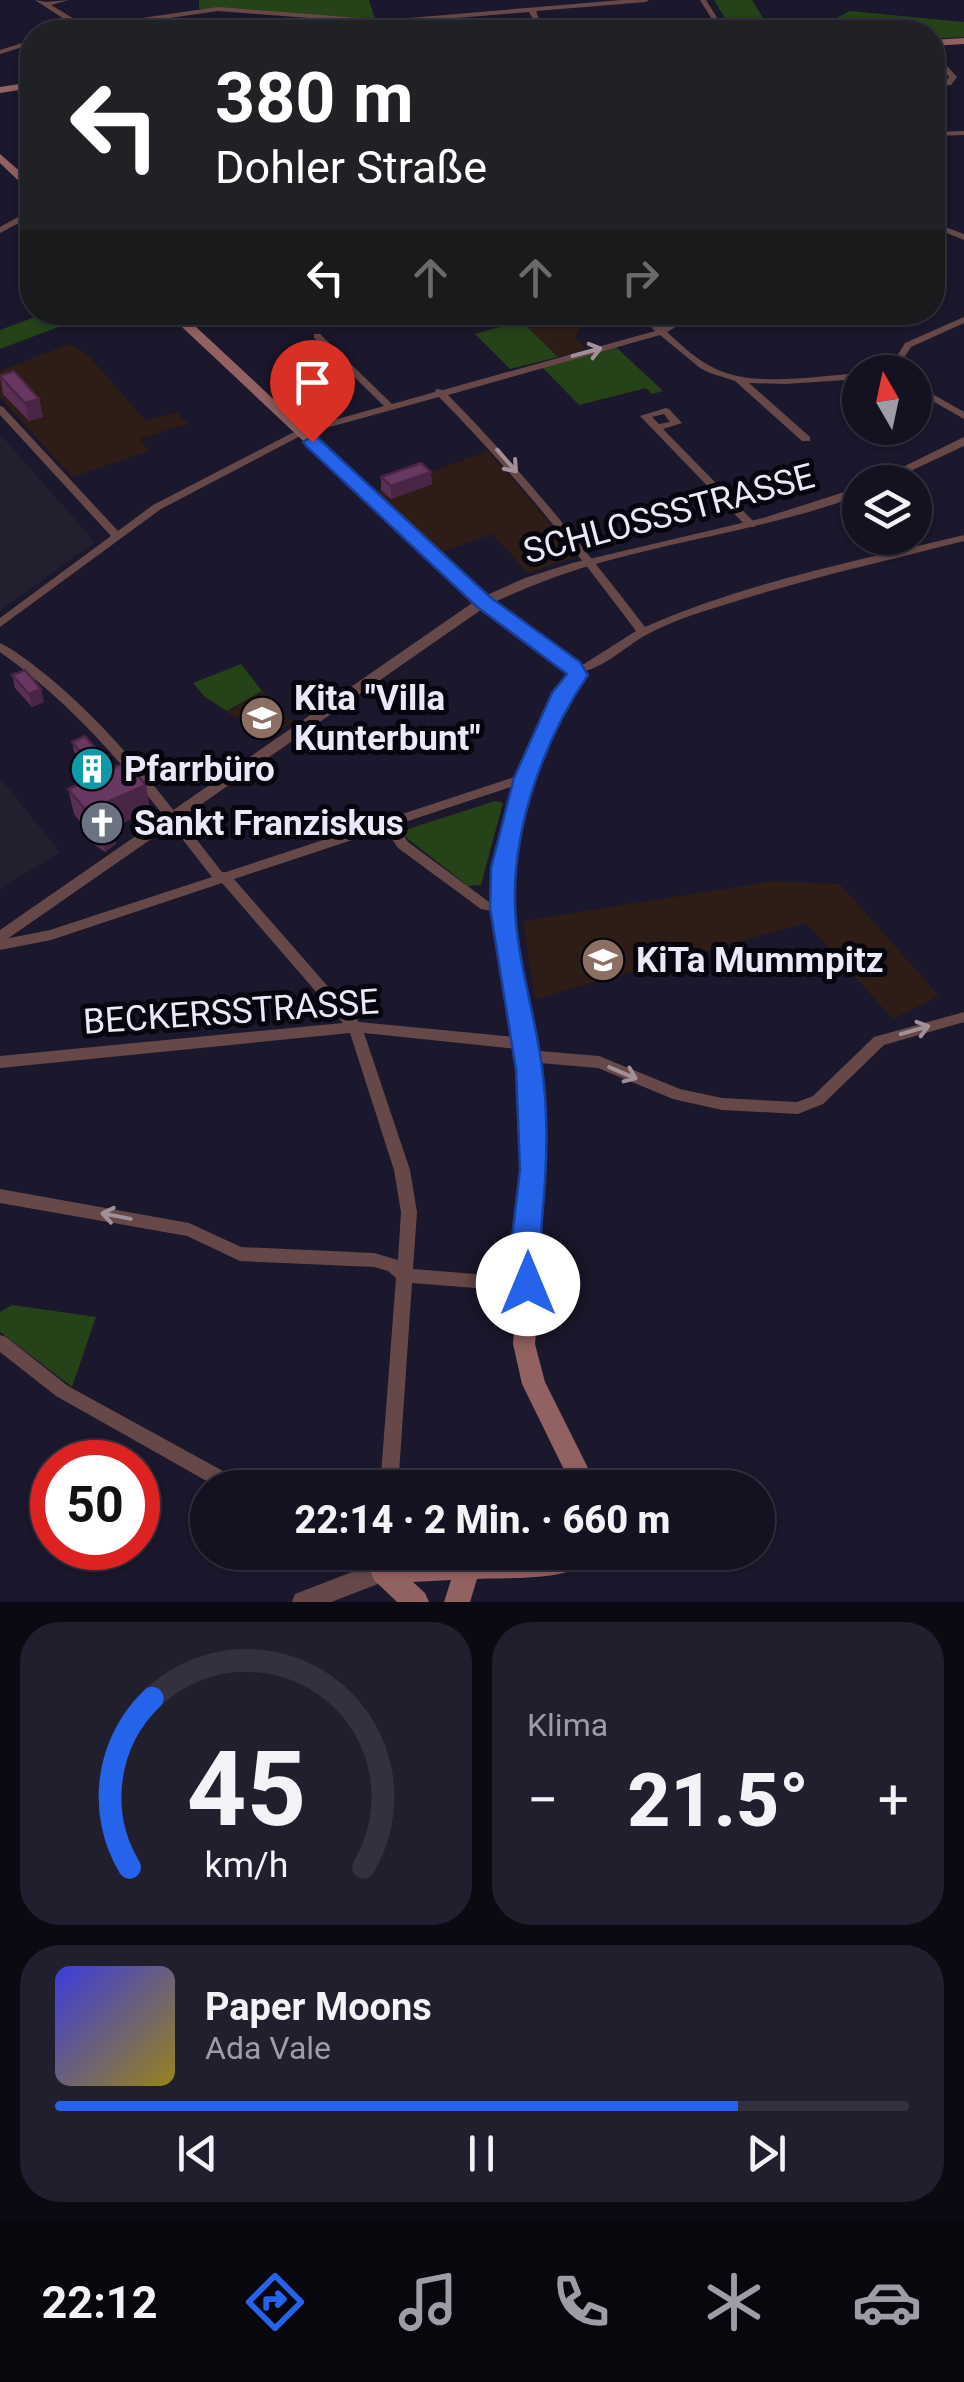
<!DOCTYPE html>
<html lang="de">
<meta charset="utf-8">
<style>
body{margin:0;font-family:Roboto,sans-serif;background:#211f2e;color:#f1f3f6;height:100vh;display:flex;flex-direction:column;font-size:38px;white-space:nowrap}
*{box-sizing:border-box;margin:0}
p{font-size:32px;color:#9d9da5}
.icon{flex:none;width:55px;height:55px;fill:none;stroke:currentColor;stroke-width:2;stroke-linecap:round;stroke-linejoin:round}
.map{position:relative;height:1602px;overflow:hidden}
.panel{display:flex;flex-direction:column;gap:20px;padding:20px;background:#0b0912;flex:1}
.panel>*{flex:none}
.hud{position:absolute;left:20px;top:20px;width:925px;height:305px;border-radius:40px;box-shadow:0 2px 8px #0004,0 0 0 2px #33313f;background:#202124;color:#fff;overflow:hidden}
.needle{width:65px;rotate:351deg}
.controls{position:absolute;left:842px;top:355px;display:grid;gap:20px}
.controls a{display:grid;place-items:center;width:90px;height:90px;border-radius:50%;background:#141121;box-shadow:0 2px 8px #0004,0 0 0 2px #33313f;font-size:50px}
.speed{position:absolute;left:30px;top:1440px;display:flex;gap:20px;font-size:50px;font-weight:700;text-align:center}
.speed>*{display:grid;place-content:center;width:130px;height:130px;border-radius:50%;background:#141121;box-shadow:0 2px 8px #0004,0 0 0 2px #33313f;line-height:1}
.speed .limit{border:15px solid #d22;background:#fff;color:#111}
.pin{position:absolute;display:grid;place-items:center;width:85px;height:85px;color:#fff;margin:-102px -42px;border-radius:50% 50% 50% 0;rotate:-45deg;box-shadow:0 0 10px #0007}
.pin .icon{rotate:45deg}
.me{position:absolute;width:110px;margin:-55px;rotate:0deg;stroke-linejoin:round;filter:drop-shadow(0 0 8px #0008)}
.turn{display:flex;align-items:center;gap:35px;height:210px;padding:0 30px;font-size:45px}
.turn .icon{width:130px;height:130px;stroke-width:2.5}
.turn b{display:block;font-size:70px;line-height:85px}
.lanes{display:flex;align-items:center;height:95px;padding:0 30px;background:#0003;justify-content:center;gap:50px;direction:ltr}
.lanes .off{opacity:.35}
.big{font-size:75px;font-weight:800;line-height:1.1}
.panel .widget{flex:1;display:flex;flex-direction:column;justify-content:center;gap:15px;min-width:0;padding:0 35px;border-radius:40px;background:#211f2e}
.panel .dial{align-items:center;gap:0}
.dial svg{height:260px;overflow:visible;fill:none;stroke:#33313f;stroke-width:7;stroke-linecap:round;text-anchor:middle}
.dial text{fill:#f1f3f6;stroke:none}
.song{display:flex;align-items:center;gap:30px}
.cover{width:120px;height:120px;border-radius:15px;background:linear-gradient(135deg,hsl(240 70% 55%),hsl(50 70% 35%))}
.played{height:10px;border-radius:5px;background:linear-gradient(90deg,#2563eb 80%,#33313f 80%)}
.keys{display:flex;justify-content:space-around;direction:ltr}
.heat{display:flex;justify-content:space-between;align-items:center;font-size:55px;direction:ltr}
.panel .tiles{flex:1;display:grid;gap:20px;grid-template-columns:1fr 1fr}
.widget:last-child{grid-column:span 2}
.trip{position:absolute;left:190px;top:1470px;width:585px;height:100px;border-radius:50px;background:#141121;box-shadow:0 2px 8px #0004,0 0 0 2px #33313f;font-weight:800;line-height:100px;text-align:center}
.tab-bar{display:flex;height:160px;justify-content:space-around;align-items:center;background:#08070d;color:#9d9da5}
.tab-bar .icon{width:70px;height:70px}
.tab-bar .active{color:#2563eb}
.tab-bar b{font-size:45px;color:#f1f3f6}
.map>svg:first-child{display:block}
.industrial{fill:#221f2f}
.education{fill:#2e1d16}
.green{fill:#264218}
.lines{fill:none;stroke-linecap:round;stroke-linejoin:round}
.minor{fill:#674848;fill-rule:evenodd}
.tertiary{fill:#674848;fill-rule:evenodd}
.secondary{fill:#926161;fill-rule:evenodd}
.wall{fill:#592f54}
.shaded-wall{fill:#492645}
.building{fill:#683762;stroke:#492645;stroke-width:2.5}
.oneway{stroke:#a29098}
.route{fill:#2563eb;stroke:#184099;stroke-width:2.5}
.labels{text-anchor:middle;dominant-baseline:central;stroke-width:10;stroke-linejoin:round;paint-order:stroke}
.street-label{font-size:35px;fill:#ebe9f9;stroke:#06050d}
.poi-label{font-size:35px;font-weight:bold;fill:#ebe9f9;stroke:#06050d;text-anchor:start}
</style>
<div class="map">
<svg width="964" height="1602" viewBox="0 0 964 1602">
<rect width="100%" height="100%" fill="#1b172c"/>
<path class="industrial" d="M0,434l95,108 -95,69z
M0,778l60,74 -60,37z"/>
<path class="education" d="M551,313h38l-15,5 7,10 -6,10 12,11 -29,8 -37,-36z
M69,344l18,10 59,67 31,-9 11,12 -48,15 9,12 -77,26 -72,-80v-26z
M488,451l90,105 -50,17 -36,-39 -50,18 -67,-60z
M263,691l18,23 12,8 -24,16 -42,-26z
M773,881l67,3 99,112 -46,23 -87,-96 -271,76 -12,-78z"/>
<path class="green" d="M199,0h170l6,19 -176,-10z
M714,0h38l20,32h-39z
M850,11l114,11v15l-31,2 -1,-7h-124z
M48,312l48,1 -96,36v-19z
M521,321l37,36 -48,12 -35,-35z
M616,347l47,44 -11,3 -6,-6 -67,17 -38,-39z
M241,664l21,27 -35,20 -22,-14 -12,-14z
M495,801l8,2 -22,82 -13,1 -65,-51 2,-5z
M12,1305l84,12 -24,70 -72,-55v-20z"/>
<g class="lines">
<path class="minor" d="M35,0l11,2 23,-2 -18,5 35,21 132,-19 167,13 237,-20h27l-3,2 -110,9 3,8 20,13c-13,0 -25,-8 -30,-20l-144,12 -167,-13 -145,21h-14l1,-1 18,-3z
M700,0h6l20,32h-6z
M32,40v4l-32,10v-4z
M932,50l25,27 -6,8 -19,2v-4l14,-2 3,-4 -17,-20z
M964,131v4l-32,1v-4z
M932,184l4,3 -4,2z
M29,211h3v5l-32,17v-6z
M932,222l32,12v6l-32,-13z
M636,312h10l16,15c16,-9 33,-15 52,-15l-35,13 -12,7c15,14 31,29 51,38 40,17 99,6 142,3v6l-75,5 -36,-1 61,54v4h-8l-67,-60 -25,-8 -10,-5 -40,-33 -212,60c71,72 135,151 197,232 101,-45 212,-66 319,-92v6c-75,19 -150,36 -224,59 -32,10 -65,19 -94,35 -23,13 -47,38 -74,38l-2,-3 2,-3 12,-3 52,-33c-61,-82 -125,-161 -197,-234l-135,37 -143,75 -161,118v-9l111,-82 -111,-121v-9l3,1 115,124 35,-26 145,-75 86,-24 -70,-68v-4h6l72,70 43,-12 1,-3 7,1 212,-59z
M964,317v6l-53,24 -16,25h-8l18,-29z
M915,384l49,28v7l-49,-28z
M666,408l3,1 13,14 -19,6 92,94v4h-8l-107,-111zM664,414l6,8 -11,2 -7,-7z
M0,643c18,9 35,23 51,36 66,55 118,125 171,193h4l295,-97h8l2,3 -2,3 -133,44 12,17 81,60 18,3 2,3 -2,3 -5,2 -21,-4 -83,-61 -13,-19 -151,50 125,143 167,16 5,2 2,4 -2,4 -5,2 -162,-17 46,137 7,42 -4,57 114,9 6,2 2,5 -2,5 -6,2 -115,-9 -14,205h-18l16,-210 -8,-7 -14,-4 -134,-6 -53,-25 -187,-33v-14l189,34 52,24 133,6 24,7 3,-48 -7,-42 -44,-137 -350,35v-12l343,-33 -121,-140 -171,57 -51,10v-10l50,-10 162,-53c-65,-83 -125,-163 -212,-225z
M964,1012v10l-80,23 -61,59 -25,10 -76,-4 -49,-11 -75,-31 -70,-6 -5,-2 -2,-4 2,-4 5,-2 71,6 81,33 42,9 75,4 16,-6 61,-59z
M0,1335l6,2 62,49 175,96 2,6h-26l-163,-92 -56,-44z
M342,1552h27l6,4v-4h18l-1,19 -3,6 -6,3c-13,-6 -34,-15 -41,-28z"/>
<path class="tertiary" d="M964,437v9l-77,36h-15z
M860,487v8c-91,34 -186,45 -278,73 -33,10 -63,23 -94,37l-488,339v-14l478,-331 47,-21 47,-15 191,-45z
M383,1560l8,3 3,8 -3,8 -60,23h-39l3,-8z"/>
<path class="secondary" d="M964,38v6l-32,2v-6z
M32,82v6l-32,5v-6z
M0,154l32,28v9l-4,-1 -28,-27z
M166,312h14l308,287 91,64 6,12 -14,20 -37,83 -24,109 29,183 6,100 -9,83 3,42 -4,49 10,38 53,106h-25l-51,-104 -9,-40 4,-49 -3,-42 9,-83 -4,-100 -27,-183 24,-109 39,-85 14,-18 -3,-5 -88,-65z
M494,1552h102c-13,31 -89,25 -119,27l-7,23h-26l7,-22 -38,2 12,11 4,9h-32l-23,-22 -4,-9 4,-9 9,-4z"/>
</g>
<path class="wall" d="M0,375l39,24 4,18 -14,4 -26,-27z
M381,477l51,7 -41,15 -10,-9z
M12,675l32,27 -12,5 -17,-19z
M72,742l33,25 -14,6 -17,-21z
M146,785l4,25 -37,18 3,16 -11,8 -13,-9 -2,-9 -16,-20 -6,-25z"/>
<path class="shaded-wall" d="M39,399l4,18 -14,4 -4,-18z
M431,472l1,12 -41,15v-13z
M41,689l3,13 -12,5 -3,-13z
M103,757l2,10 -14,6 -2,-10z
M146,785l4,25 -37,18 3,16 -11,8 -6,-25 1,-22z"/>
<path class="building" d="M14,371l25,28 -14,4 -25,-27z
M421,463l10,9 -40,14 -10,-9z
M25,670l16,19 -12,5 -17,-19z
M85,736l18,21 -14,6 -17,-21z
M126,762l20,23 -46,20 11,14 -12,8 -13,-10 4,-2 -22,-26z"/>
<defs><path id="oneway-shaft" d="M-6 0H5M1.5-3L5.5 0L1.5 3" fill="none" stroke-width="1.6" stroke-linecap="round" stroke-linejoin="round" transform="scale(2.5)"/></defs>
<g class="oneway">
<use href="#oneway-shaft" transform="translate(587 352) rotate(-15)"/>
<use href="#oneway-shaft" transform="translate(507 461) rotate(49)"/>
<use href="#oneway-shaft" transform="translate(915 1030) rotate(-16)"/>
<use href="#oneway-shaft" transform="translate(623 1073) rotate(23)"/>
<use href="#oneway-shaft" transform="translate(116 1216) rotate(-169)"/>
</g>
<path class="route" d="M312,437l6,1 172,159 90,65 8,13c-43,63 -75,150 -73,228 1,54 20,110 27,164 7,50 5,102 0,152 -2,20 3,59 -4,75l-10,3 -11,-3 -7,-40 10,-84 -4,-100 -26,-162 1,-40 23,-90 38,-85 15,-19 -91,-68 -170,-160 -3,-4z"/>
<defs>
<g id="school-disc" transform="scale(2.25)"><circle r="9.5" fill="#8d6e63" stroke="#06050d"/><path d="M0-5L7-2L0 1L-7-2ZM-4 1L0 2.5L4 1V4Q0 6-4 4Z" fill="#fff"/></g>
<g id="building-disc" transform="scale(2.25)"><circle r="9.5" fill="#0f9aa8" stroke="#06050d"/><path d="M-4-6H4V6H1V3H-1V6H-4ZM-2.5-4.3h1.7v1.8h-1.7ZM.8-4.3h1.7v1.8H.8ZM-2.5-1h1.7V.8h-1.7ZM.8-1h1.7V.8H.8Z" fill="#fff"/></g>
<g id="church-disc" transform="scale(2.25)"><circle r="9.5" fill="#6b7280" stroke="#06050d"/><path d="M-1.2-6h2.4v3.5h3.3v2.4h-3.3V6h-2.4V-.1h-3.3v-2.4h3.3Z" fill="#fff"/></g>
</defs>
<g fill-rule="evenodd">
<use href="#school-disc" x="262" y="718"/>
<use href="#building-disc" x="92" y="769"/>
<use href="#church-disc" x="102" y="823"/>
<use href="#school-disc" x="603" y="960"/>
</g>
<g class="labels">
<g class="street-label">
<text transform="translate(669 514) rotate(-15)">SCHLOSSSTRASSE</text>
<text transform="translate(231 1012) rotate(-4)">BECKERSSTRASSE</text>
</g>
<g class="poi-label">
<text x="294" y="698">Kita "Villa<tspan x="294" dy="40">Kunterbunt"</tspan></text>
<text x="124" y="769">Pfarrbüro</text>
<text x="134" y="823">Sankt Franziskus</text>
<text x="636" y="960">KiTa Mummpitz</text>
</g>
</g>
</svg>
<div class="controls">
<a><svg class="needle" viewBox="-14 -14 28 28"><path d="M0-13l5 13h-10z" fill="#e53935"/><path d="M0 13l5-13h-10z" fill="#9d9da5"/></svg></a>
<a><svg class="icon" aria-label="layers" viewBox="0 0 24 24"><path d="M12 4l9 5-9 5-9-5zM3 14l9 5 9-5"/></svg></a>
</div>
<div class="speed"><div class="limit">50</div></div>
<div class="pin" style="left:312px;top:442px;background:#d93025"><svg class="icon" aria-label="arrive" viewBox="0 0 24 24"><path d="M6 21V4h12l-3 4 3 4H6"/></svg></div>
<svg class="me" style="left:528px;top:1284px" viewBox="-20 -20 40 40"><circle r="19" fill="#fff"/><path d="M0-13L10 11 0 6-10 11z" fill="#2563eb"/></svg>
<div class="trip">22:14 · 2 Min. · 660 m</div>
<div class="hud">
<div class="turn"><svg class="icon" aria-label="left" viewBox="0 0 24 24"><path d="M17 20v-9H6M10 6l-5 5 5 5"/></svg><div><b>380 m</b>Dohler Straße</div></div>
<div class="lanes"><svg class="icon" aria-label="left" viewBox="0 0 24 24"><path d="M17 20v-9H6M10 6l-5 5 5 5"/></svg><svg class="icon off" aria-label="ahead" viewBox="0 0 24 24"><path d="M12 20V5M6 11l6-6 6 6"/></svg><svg class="icon off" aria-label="ahead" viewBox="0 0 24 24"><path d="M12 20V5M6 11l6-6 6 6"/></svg><svg class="icon off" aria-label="right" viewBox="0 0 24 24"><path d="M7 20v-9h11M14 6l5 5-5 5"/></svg></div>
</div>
</div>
<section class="panel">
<div class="tiles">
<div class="widget dial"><svg viewBox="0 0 100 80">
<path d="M14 69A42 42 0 1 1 86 69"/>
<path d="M14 69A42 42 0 0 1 21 17" stroke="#2563eb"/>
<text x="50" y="56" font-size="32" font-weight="700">45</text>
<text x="50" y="72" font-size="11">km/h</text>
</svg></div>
<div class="widget"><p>Klima</p>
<div class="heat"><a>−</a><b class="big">21.5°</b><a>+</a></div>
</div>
<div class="widget">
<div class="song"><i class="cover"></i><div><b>Paper Moons</b><p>Ada Vale</p></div></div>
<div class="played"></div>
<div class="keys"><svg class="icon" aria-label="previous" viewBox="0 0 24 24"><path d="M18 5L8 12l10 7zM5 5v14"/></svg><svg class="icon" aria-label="pause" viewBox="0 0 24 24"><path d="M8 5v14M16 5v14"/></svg><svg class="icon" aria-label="next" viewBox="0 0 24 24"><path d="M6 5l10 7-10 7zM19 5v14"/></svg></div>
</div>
</div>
</section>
<nav class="tab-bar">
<b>22:12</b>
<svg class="icon active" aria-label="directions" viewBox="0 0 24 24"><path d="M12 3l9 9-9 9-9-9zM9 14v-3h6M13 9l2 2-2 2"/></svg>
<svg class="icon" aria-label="music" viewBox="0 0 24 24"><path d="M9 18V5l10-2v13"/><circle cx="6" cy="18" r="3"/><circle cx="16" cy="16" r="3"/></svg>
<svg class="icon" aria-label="phone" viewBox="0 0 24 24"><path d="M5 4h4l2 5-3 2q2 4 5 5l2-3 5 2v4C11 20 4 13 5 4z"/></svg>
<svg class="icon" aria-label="climate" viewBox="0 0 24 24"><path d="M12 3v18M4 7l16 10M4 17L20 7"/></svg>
<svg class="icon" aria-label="car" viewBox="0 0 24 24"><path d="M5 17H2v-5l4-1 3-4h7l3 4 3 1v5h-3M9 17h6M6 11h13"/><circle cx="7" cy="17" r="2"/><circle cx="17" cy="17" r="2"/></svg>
</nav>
